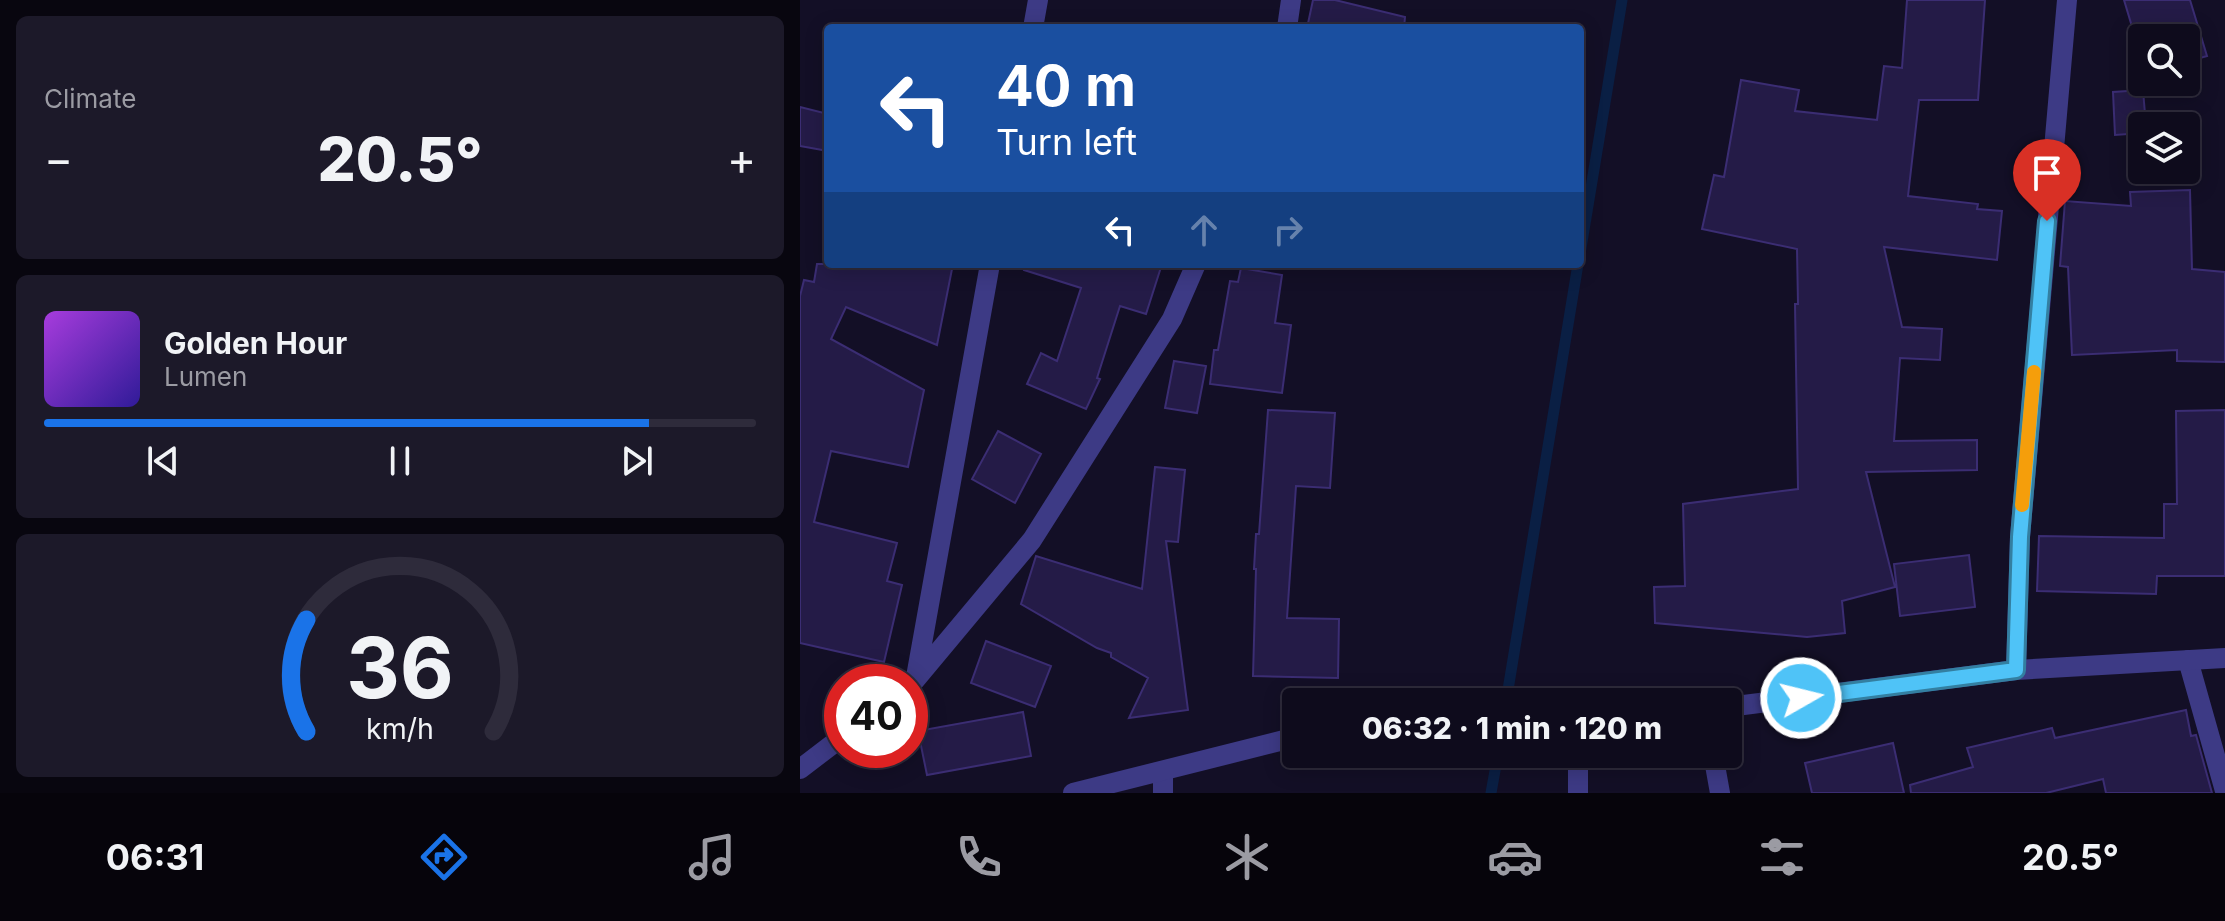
<!DOCTYPE html>
<meta charset="utf-8">
<style>
body{margin:0;font-family:Inter,sans-serif;background:#1c1929;color:#f1f3f6;height:100vh;display:flex;flex-direction:column;font-size:30px;white-space:nowrap}
*{box-sizing:border-box;margin:0}
p{font-size:26px;color:#9b9ba3}
.icon{flex:none;width:44px;height:44px;fill:none;stroke:currentColor;stroke-width:2;stroke-linecap:round;stroke-linejoin:round}
.map{position:relative;flex:1;overflow:hidden}
.drawer{display:flex;flex-direction:column;gap:16px;padding:16px;background:#08060f;width:800px}
.drawer>*{flex:none}
.guide{position:absolute;left:24px;top:24px;width:760px;height:244px;border-radius:8px;box-shadow:0 4px 20px #0003,0 0 0 2px #2e2b3b;background:#1a4fa0;color:#fff;overflow:hidden}
.buttons{position:absolute;left:1328px;top:24px;display:grid;gap:16px}
.buttons a{display:grid;place-items:center;width:72px;height:72px;border-radius:8px;background:#0e0b1c;box-shadow:0 4px 20px #0003,0 0 0 2px #2e2b3b;font-size:40px}
.speed{position:absolute;left:24px;top:664px;display:flex;gap:16px;font-size:40px;font-weight:700;text-align:center}
.speed>*{display:grid;place-content:center;width:104px;height:104px;border-radius:50%;background:#0e0b1c;box-shadow:0 4px 20px #0003,0 0 0 2px #2e2b3b;line-height:1}
.speed .limit{border:12px solid #d22;background:#fff;color:#111}
.pin{position:absolute;display:grid;place-items:center;width:68px;height:68px;color:#fff;margin:-82px -34px;border-radius:50% 50% 50% 0;rotate:-45deg;box-shadow:0 0 8px #0007}
.pin .icon{rotate:45deg}
.me{position:absolute;width:88px;margin:-44px;rotate:82deg;stroke-linejoin:round;filter:drop-shadow(0 0 6px #0008)}
.turn{display:flex;align-items:center;gap:28px;height:168px;padding:0 40px;font-size:36px}
.turn .icon{width:104px;height:104px;stroke-width:2.5}
.turn b{display:block;font-size:56px;line-height:68px}
.lanes{display:flex;align-items:center;height:76px;padding:0 40px;background:#0003;justify-content:center;gap:40px;direction:ltr}
.lanes .off{opacity:.35}
.big{font-size:60px;font-weight:800;line-height:1.1}
.drawer .widget{flex:1;display:flex;flex-direction:column;justify-content:center;gap:12px;min-width:0;padding:0 28px;border-radius:12px;background:#1c1929}
.drawer .dial{align-items:center;gap:0}
.dial svg{height:208px;overflow:visible;fill:none;stroke:#2e2b3b;stroke-width:7;stroke-linecap:round;text-anchor:middle}
.dial text{fill:#f1f3f6;stroke:none}
.song{display:flex;align-items:center;gap:24px}
.cover{width:96px;height:96px;border-radius:12px;background:linear-gradient(135deg,hsl(280 70% 55%),hsl(250 70% 35%))}
.played{height:8px;border-radius:4px;background:linear-gradient(90deg,#1a73e8 85%,#2e2b3b 85%)}
.keys{display:flex;justify-content:space-around;direction:ltr}
.heat{display:flex;justify-content:space-between;align-items:center;font-size:44px;direction:ltr}
.trip{position:absolute;left:482px;top:688px;width:460px;height:80px;border-radius:8px;background:#0e0b1c;box-shadow:0 4px 20px #0003,0 0 0 2px #2e2b3b;font-weight:800;line-height:80px;text-align:center}
.tab-bar{display:flex;height:128px;justify-content:space-around;align-items:center;background:#06040b;color:#9b9ba3}
.tab-bar .icon{width:56px;height:56px}
.tab-bar .current{color:#1a73e8}
.tab-bar b{font-size:36px;color:#f1f3f6}
main{display:flex;flex:1;min-height:0}
.map>svg:first-child{display:block}
.lines{fill:none;stroke-linecap:round;stroke-linejoin:round}
.stream{stroke:#0a1f44;stroke-width:11}
.building{fill:#241b47;stroke:#3b2d73;stroke-width:2}
.minor{stroke:#3d3a85;stroke-width:20}
.tertiary{stroke:#3d3a85;stroke-width:20}
.route-casing{stroke:#337fa1;stroke-width:20}
.route{stroke:#4fc3f7;stroke-width:14}
.slow{stroke:#f59e0b;stroke-width:14}
</style>
<main>
<section class="drawer">
<div class="widget"><p>Climate</p>
<div class="heat"><a>−</a><b class="big">20.5°</b><a>+</a></div>
</div>
<div class="widget">
<div class="song"><i class="cover"></i><div><b>Golden Hour</b><p>Lumen</p></div></div>
<div class="played"></div>
<div class="keys"><svg class="icon" aria-label="previous" viewBox="0 0 24 24"><path d="M18 5L8 12l10 7zM5 5v14"/></svg><svg class="icon" aria-label="pause" viewBox="0 0 24 24"><path d="M8 5v14M16 5v14"/></svg><svg class="icon" aria-label="next" viewBox="0 0 24 24"><path d="M6 5l10 7-10 7zM19 5v14"/></svg></div>
</div>
<div class="widget dial"><svg viewBox="0 0 100 80">
<path d="M14 69A42 42 0 1 1 86 69"/>
<path d="M14 69A42 42 0 0 1 14 26" stroke="#1a73e8"/>
<text x="50" y="56" font-size="32" font-weight="700">36</text>
<text x="50" y="72" font-size="11">km/h</text>
</svg></div>
</section>
<div class="map">
<svg width="1425" height="793" viewBox="0 0 1425 793">
<rect width="100%" height="100%" fill="#130f26"/>
<g class="lines">
<path class="stream" d="M780,254l42,-254
M706,702l72,-438
M691,793l7,-39"/>
</g>
<path class="building" d="M513,0h22l70,17 -1,11h-97z
M1107,0h78l-7,100h-59l-11,96 70,8 -1,5 25,2 -5,49 -113,-13 18,80 40,2 -2,31 -40,-2 -6,83 83,-1v30l-111,2 29,115 -53,14 3,32 -38,4 -152,-14 -1,-36 31,-1 -2,-82 115,-15 -3,-185h3l-1,-55 -95,-20 12,-54 10,2 17,-97 58,10 -4,21 82,9 7,-54 18,2z
M1324,0h66l17,56 -21,6v-24h-44v22z
M1343,90l3,36h-4v7l-27,2 -2,-43z
M0,107l28,7v37l-28,-5z
M1390,190l2,79 33,3v90l-48,-1v-11l-105,5 -4,-88 -8,-1 5,-65 66,5 -1,-14z
M17,264h136l-16,81 -91,-38 -15,32 93,51 -16,77 -77,-16 -17,71 83,21 -10,38 15,4 -18,77 -84,-19v-347l4,-16 10,2z
M225,264h137l-16,50 -26,-8 -23,72 3,1 -14,30 -59,-25 14,-31 16,8 24,-73 -57,-18z
M441,268l41,7 -7,48 16,2 -9,68 -72,-9 4,-34h4l12,-69 8,1z
M374,361l32,5 -9,47 -32,-5z
M468,410l67,3 -5,75 -34,-2 -9,132 52,1 -1,59 -85,-2 3,-107h-2l2,-35h3z
M1425,410v166h-68l-1,18 -119,-3 2,-55 125,2v-34h13l-1,-93z
M198,431l43,23 -26,49 -43,-24z
M355,467l30,3 -7,72 -12,-1 22,169 -59,8 19,-40 -37,-21v-4l-14,-5 -76,-44 15,-48 106,33z
M1169,555l6,52 -75,9 -6,-52z
M186,641l65,25 -16,41 -64,-24z
M1386,710l5,26 5,-1 16,58h-106l-3,-14 -57,14h-135l-1,-8 63,-18 -6,-19 85,-20 3,10z
M223,712l8,44 -104,19 -9,-44z
M1093,743l11,50h-92l-7,-30z"/>
<g class="lines">
<path class="minor" d="M233,28l5,-28
M487,28l4,-28
M1388,660l37,131
M1216,670l4,-133 47,-537
M116,677l74,-413
M110,686l122,-146 140,-221 24,-55
M913,754l7,39
M0,769l42,-32
M363,771v22
M778,793v-39"/>
<path class="tertiary" d="M928,707l288,-37 209,-12
M273,793l223,-56"/>
</g>
<g class="lines">
<g class="route-casing">
<path id="route" d="M1001,698l215,-28 4,-133 27,-316"/>
</g>
<use href="#route" class="route"/>
<path class="slow" d="M1222,505l12,-133"/>
</g>
</svg>
<div class="buttons">
<a><svg class="icon" aria-label="search" viewBox="0 0 24 24"><circle cx="10" cy="10" r="6"/><path d="M15 15l6 6"/></svg></a>
<a><svg class="icon" aria-label="layers" viewBox="0 0 24 24"><path d="M12 4l9 5-9 5-9-5zM3 14l9 5 9-5"/></svg></a>
</div>
<div class="speed"><div class="limit">40</div></div>
<div class="pin" style="left:1247px;top:221px;background:#d93025"><svg class="icon" aria-label="arrive" viewBox="0 0 24 24"><path d="M6 21V4h12l-3 4 3 4H6"/></svg></div>
<svg class="me" style="left:1001px;top:698px" viewBox="-20 -20 40 40"><circle r="17" fill="#4fc3f7" stroke="#fff" stroke-width="3"/><path d="M0-11L8 9 0 5-8 9z" fill="#fff"/></svg>
<div class="trip">06:32 · 1 min · 120 m</div>
<div class="guide">
<div class="turn"><svg class="icon" aria-label="left" viewBox="0 0 24 24"><path d="M17 20v-9H6M10 6l-5 5 5 5"/></svg><div><b>40 m</b>Turn left</div></div>
<div class="lanes"><svg class="icon" aria-label="left" viewBox="0 0 24 24"><path d="M17 20v-9H6M10 6l-5 5 5 5"/></svg><svg class="icon off" aria-label="ahead" viewBox="0 0 24 24"><path d="M12 20V5M6 11l6-6 6 6"/></svg><svg class="icon off" aria-label="right" viewBox="0 0 24 24"><path d="M7 20v-9h11M14 6l5 5-5 5"/></svg></div>
</div>
</div>
</main>
<nav class="tab-bar">
<b>06:31</b>
<svg class="icon current" aria-label="directions" viewBox="0 0 24 24"><path d="M12 3l9 9-9 9-9-9zM9 14v-3h6M13 9l2 2-2 2"/></svg>
<svg class="icon" aria-label="music" viewBox="0 0 24 24"><path d="M9 18V5l10-2v13"/><circle cx="6" cy="18" r="3"/><circle cx="16" cy="16" r="3"/></svg>
<svg class="icon" aria-label="phone" viewBox="0 0 24 24"><path d="M5 4h4l2 5-3 2q2 4 5 5l2-3 5 2v4C11 20 4 13 5 4z"/></svg>
<svg class="icon" aria-label="climate" viewBox="0 0 24 24"><path d="M12 3v18M4 7l16 10M4 17L20 7"/></svg>
<svg class="icon" aria-label="car" viewBox="0 0 24 24"><path d="M5 17H2v-5l4-1 3-4h7l3 4 3 1v5h-3M9 17h6M6 11h13"/><circle cx="7" cy="17" r="2"/><circle cx="17" cy="17" r="2"/></svg>
<svg class="icon" aria-label="filters" viewBox="0 0 24 24"><path d="M4 7h16M4 17h16"/><circle cx="9" cy="7" r="2"/><circle cx="15" cy="17" r="2"/></svg>
<b>20.5°</b>
</nav>
